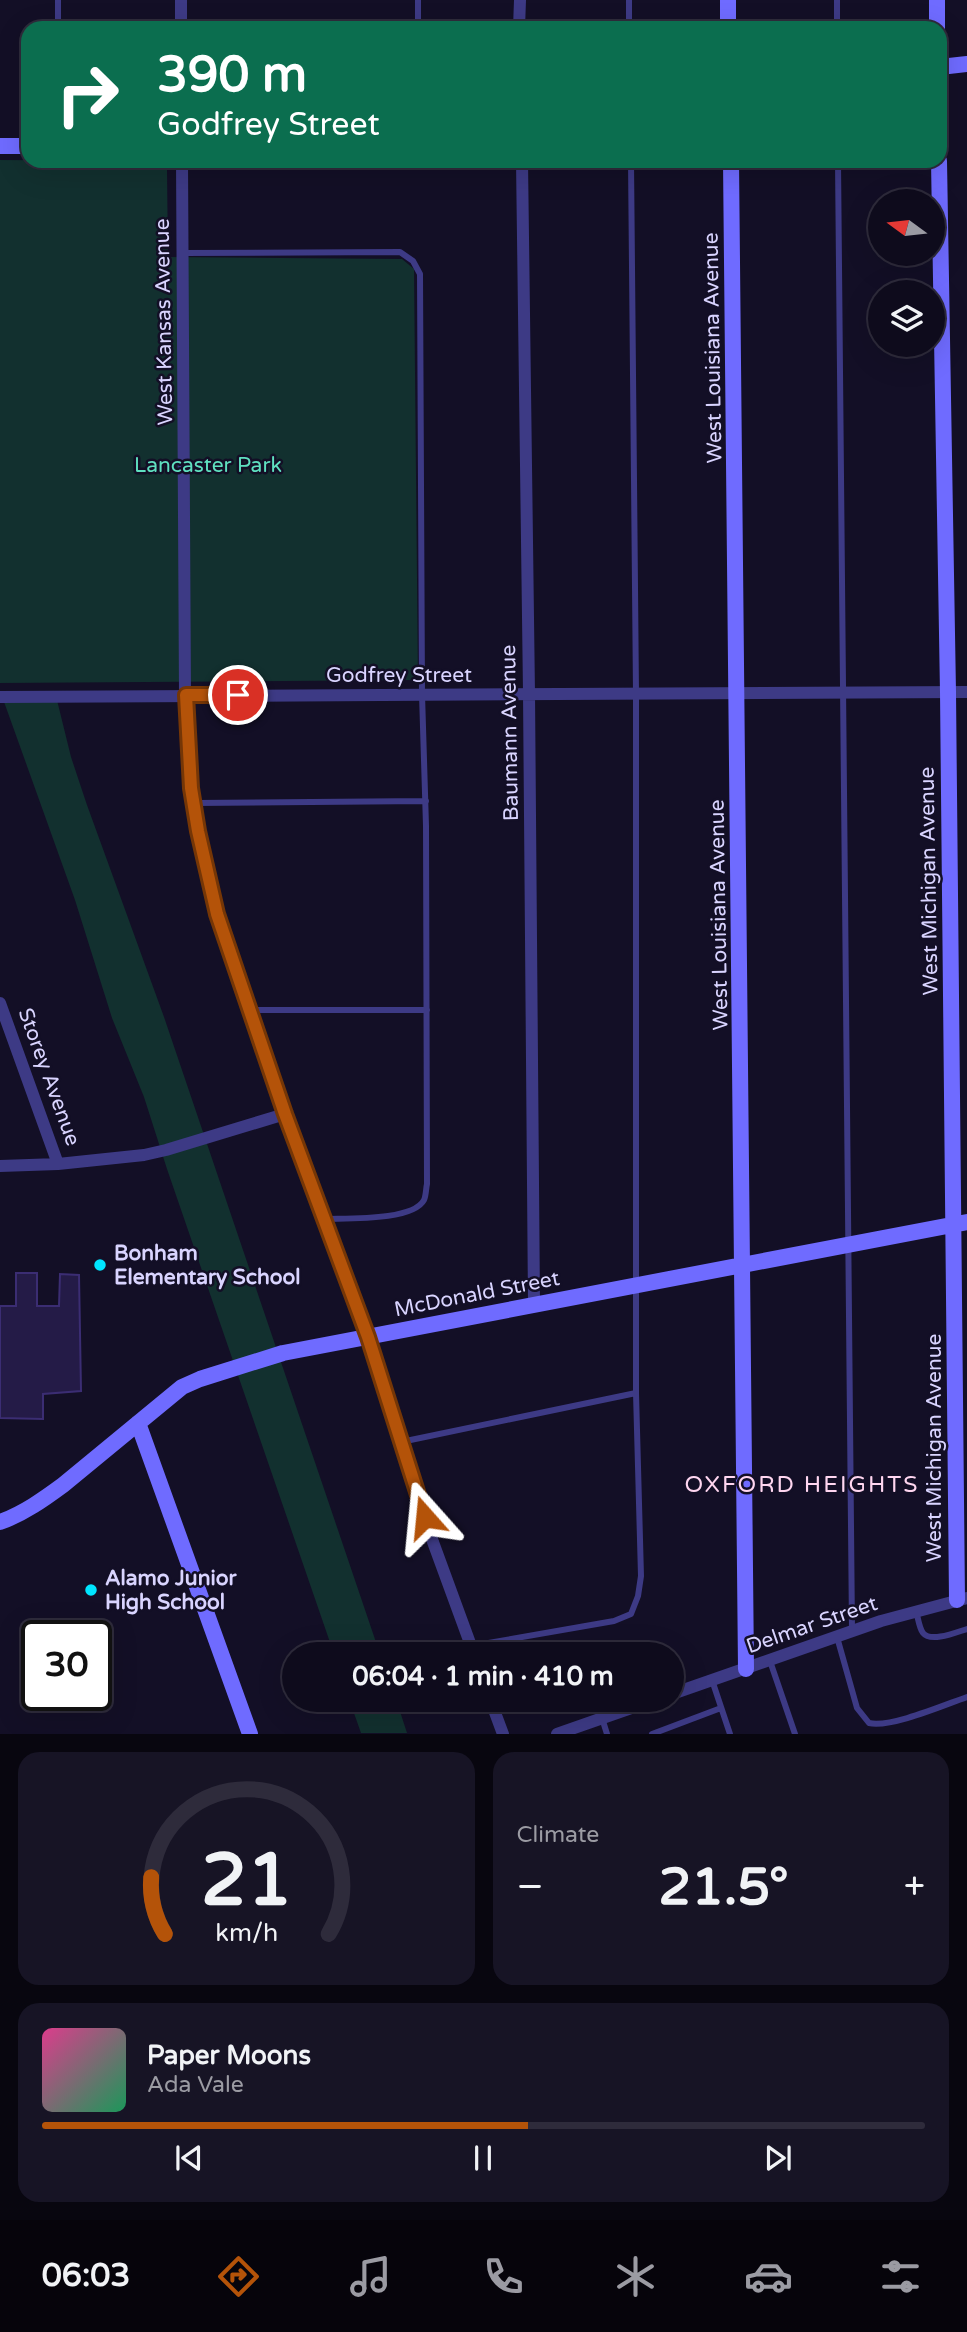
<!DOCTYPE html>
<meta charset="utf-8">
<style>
body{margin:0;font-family:"Varela Round",sans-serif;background:#171425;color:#f1f3f6;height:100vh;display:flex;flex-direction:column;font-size:26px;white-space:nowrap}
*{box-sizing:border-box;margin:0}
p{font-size:23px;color:#9b9ba3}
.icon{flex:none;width:38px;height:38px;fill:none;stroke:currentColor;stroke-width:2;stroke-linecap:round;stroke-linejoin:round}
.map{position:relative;height:1734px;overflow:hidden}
.panel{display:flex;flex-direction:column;gap:18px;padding:18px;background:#08060f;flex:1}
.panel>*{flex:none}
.guide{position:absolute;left:21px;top:21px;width:926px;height:147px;border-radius:21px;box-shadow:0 7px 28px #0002,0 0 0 2px #2e2b3b;background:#0b6e4f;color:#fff;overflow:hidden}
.needle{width:46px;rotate:285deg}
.buttons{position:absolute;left:868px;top:189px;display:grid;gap:14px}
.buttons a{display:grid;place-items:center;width:77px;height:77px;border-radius:50%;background:#0e0b1c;box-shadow:0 7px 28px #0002,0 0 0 2px #2e2b3b;font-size:35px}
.speed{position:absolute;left:21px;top:1620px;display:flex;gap:14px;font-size:35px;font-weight:700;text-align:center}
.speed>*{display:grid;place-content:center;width:91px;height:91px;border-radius:50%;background:#0e0b1c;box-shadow:0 7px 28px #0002,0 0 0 2px #2e2b3b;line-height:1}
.speed .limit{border:4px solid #111;border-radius:10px;background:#fff;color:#111}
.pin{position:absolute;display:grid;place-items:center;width:60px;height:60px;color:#fff;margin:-30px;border:4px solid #fff;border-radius:50%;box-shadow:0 2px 7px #0007}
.me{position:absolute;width:77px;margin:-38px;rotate:342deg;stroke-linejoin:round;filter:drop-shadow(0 0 5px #0008)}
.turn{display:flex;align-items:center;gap:24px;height:147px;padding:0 21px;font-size:32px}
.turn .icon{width:91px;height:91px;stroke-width:2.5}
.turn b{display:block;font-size:49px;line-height:60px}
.big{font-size:52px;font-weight:700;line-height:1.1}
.panel .tile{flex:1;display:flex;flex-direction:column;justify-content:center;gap:10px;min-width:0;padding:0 24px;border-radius:21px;background:#171425}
.panel .dial{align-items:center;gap:0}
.dial svg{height:182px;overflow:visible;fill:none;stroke:#2e2b3b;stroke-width:7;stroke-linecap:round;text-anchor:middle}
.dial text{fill:#f1f3f6;stroke:none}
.song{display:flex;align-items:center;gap:21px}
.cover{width:84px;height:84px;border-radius:10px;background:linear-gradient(135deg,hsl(330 70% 55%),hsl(150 70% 35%))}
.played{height:7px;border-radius:4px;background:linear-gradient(90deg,#b45309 55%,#2e2b3b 55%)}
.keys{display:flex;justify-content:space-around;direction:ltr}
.heat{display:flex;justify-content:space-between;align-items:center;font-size:38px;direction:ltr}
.panel .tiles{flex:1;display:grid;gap:18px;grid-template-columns:1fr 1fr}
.tile:last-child{grid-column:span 2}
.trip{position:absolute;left:282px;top:1642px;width:402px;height:70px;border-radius:35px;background:#0e0b1c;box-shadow:0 7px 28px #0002,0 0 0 2px #2e2b3b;font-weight:700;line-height:70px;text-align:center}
.tabs{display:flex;height:112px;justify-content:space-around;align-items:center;background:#06040b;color:#9b9ba3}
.tabs .icon{width:49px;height:49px}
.tabs .current{color:#b45309}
.tabs b{font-size:32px;color:#f1f3f6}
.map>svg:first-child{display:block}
.green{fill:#12302f}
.building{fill:#241b47;stroke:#3b2d73;stroke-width:2}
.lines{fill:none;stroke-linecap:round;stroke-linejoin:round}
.lane{stroke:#3d3a85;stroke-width:6}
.street{stroke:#3d3a85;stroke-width:12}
.secondary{stroke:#6f6bff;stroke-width:16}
.route-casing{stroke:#753606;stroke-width:18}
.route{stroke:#b45309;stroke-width:12}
.poi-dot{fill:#00e5ff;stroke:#130f26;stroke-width:2.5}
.labels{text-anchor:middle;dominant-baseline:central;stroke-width:5;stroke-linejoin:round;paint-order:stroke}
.street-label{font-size:21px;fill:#d9d4ff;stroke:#130f26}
.park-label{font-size:21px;fill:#5fe0c0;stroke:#130f26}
.poi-label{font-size:21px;font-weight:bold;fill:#d9d4ff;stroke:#130f26;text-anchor:start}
.neighbourhood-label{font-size:23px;letter-spacing:2px;fill:#ffd6f0;stroke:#130f26}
</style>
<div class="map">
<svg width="967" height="1734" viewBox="0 0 967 1734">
<rect width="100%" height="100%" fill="#130f26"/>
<path class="green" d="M0,160l162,1 5,8 1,88 234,2 12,10 4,411 -418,3z
M56,696l15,61 16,48 77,212 216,637h-46l-167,-485 -23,-72 -32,-79 -37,-118 -72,-201z
M349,1699h47l11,34h-46z"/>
<path class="building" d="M16,1273h21v33h22l1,-32 19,1 2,116 -38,3v25l-43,-1v-112h16z"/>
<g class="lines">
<path class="lane" d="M58,0v28
M418,0v28
M629,0v28
M837,0v28
M838,161l14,1470
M183,253l217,-1 13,9 7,13 2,420 4,132 1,358c-1,4 -1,12 -3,16 -11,21 -77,18 -100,19
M194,803l232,-2
M250,1010h177
M401,1442l235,-49
M916,1611c2,6 3,17 7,22 8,10 34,-1 44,-4
M837,1637l20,71 12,15c22,5 75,-18 98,-26
M471,1646l143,-25 17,-7 7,-18 3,-20 -5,-183v-700l-5,-532
M770,1661l25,73
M712,1680l18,54
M602,1718l5,16
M652,1734l69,-26"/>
<path class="street" d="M181,0v28
M519,28l1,-28
M182,161l3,534 6,93 7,43 19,83 68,200 83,223 65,205 41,112
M522,161l7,532 5,612
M0,697l967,-5
M0,1003l58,161
M0,1166l58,-2 86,-9 22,-5 119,-36
M672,1694l209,-73 86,-23
M490,1699l13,35
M557,1734l100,-35"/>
<path class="secondary" d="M937,0v28
M728,28v-28
M940,67l27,-3
M0,146h28
M731,161l15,1508
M939,161l9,531 9,908
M138,1423l112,311
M0,1522c23,-8 44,-23 63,-37l119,-98 18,-8 83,-26 684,-131"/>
</g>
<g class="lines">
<g class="route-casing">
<path id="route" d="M238,695h-52l5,93 7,43 19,83 68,200 83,223 57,180"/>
</g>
<use href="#route" class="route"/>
</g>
<g class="poi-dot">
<circle cx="100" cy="1265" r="7"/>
<circle cx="91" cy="1590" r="7"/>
</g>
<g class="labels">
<g class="street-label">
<text transform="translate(164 322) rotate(-91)">West Kansas Avenue</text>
<text transform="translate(713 348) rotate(-91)">West Louisiana Avenue</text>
<text x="399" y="675">Godfrey Street</text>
<text transform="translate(510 733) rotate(-91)">Baumann Avenue</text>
<text transform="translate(929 881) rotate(-91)">West Michigan Avenue</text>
<text transform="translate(719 915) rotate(-91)">West Louisiana Avenue</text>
<text transform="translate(49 1077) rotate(70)">Storey Avenue</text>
<text transform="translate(477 1294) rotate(-11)">McDonald Street</text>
<text transform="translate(934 1448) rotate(-90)">West Michigan Avenue</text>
<text transform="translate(812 1625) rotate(-19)">Delmar Street</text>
</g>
<g class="park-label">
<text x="208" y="465">Lancaster Park</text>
</g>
<g class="poi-label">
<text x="114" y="1253">Bonham<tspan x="114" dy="24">Elementary School</tspan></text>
<text x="105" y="1578">Alamo Junior<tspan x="105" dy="24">High School</tspan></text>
</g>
<g class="neighbourhood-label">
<text x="802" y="1485">OXFORD HEIGHTS</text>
</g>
</g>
</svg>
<div class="buttons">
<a><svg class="needle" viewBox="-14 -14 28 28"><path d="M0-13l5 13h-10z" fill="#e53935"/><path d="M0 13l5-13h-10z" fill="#9b9ba3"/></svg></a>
<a><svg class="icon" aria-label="layers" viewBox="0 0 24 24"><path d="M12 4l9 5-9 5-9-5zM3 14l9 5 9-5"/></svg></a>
</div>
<div class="speed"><div class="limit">30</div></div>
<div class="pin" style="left:238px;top:695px;background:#d93025"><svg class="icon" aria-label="arrive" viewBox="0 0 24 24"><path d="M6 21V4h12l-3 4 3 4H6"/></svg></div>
<svg class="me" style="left:425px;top:1517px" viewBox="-20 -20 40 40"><path d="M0-17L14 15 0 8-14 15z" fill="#b45309" stroke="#fff" stroke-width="4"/></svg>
<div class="trip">06:04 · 1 min · 410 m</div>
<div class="guide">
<div class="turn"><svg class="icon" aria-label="right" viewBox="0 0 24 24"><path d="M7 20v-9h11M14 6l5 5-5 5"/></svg><div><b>390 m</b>Godfrey Street</div></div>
</div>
</div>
<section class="panel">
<div class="tiles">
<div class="tile dial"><svg viewBox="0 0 100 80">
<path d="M14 69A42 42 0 1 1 86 69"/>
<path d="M14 69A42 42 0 0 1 8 44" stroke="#b45309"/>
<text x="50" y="56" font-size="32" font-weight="700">21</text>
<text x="50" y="72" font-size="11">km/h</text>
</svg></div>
<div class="tile"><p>Climate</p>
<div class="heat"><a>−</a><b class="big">21.5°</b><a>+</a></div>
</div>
<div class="tile">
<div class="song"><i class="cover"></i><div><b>Paper Moons</b><p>Ada Vale</p></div></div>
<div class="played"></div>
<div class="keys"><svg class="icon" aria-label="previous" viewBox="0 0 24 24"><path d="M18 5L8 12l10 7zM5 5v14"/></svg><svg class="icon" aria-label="pause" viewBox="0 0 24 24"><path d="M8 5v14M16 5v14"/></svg><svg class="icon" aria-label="next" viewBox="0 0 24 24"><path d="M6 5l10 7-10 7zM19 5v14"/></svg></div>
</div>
</div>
</section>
<nav class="tabs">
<b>06:03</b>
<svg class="icon current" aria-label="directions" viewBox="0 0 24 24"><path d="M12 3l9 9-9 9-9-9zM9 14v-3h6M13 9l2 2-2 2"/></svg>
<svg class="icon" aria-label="music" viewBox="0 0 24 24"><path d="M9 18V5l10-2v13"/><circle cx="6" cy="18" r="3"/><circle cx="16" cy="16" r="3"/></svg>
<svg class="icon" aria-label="phone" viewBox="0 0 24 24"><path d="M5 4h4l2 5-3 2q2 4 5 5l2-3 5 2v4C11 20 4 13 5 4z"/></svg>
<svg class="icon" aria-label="climate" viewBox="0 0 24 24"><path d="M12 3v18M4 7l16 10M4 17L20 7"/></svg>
<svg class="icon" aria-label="car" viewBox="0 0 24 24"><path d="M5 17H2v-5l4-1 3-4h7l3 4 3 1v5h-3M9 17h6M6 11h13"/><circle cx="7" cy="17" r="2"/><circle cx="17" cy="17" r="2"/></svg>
<svg class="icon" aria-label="filters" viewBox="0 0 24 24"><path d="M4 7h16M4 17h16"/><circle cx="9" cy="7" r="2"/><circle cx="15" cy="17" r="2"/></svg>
</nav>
